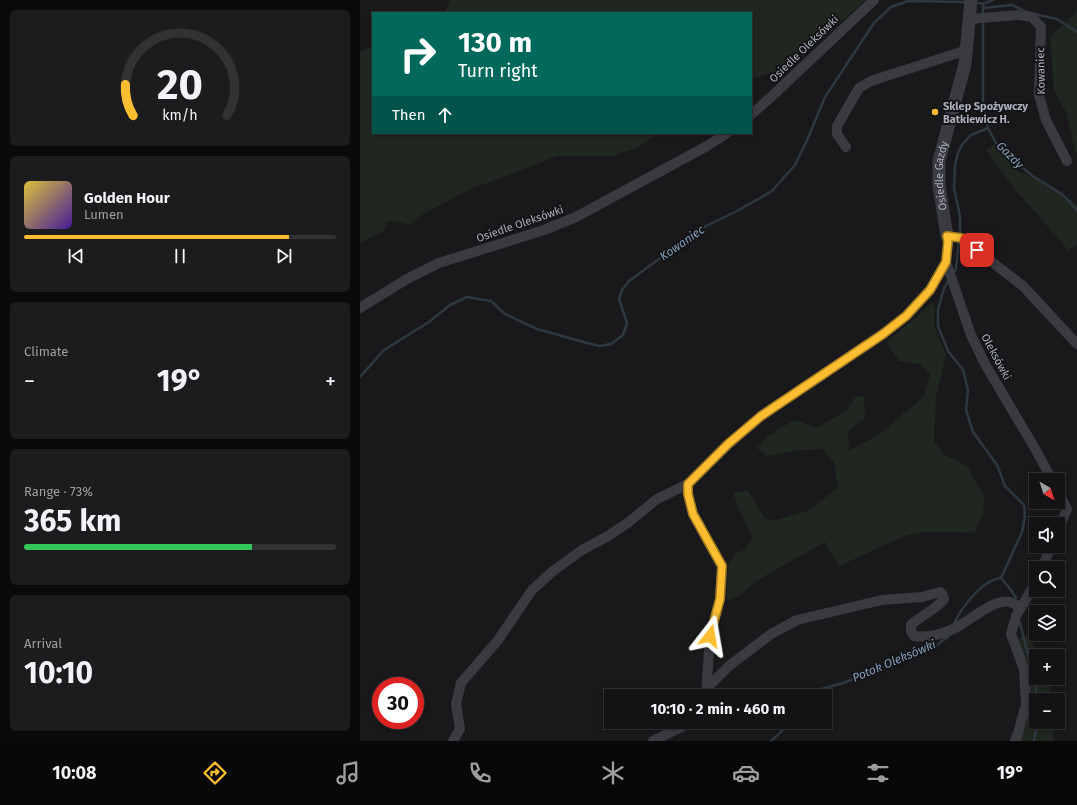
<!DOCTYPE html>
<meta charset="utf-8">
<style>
body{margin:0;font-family:"Fira Sans",sans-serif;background:#1c1c1e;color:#f1f3f6;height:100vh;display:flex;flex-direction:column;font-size:15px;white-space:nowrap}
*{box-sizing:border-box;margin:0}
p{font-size:13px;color:#9d9ea0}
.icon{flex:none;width:22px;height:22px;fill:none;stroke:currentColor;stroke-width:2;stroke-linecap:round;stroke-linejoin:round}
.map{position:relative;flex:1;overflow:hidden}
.drawer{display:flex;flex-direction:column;gap:10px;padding:10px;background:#0a0a0c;width:360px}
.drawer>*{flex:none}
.hud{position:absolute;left:12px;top:12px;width:380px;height:122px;border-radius:0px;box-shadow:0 2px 6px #0003,0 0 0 1px #323234;background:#00695c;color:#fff;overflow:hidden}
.needle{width:26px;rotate:141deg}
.tools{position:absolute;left:669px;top:473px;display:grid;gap:8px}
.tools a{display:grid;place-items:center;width:36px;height:36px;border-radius:0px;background:#131315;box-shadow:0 2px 6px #0003,0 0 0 1px #323234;font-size:20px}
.speed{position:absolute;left:12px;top:677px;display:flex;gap:8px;font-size:20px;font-weight:700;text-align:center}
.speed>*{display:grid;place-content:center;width:52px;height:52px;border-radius:50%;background:#131315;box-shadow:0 2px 6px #0003,0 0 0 1px #323234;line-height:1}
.speed .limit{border:6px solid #d22;background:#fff;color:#111}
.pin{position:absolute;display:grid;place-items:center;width:34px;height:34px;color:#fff;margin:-17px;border-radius:8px;box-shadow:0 2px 6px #0006}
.me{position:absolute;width:44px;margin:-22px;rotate:14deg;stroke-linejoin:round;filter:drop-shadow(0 0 3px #0008)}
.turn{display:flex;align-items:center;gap:14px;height:84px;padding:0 20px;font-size:18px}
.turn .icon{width:52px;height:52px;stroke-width:2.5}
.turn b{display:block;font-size:28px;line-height:34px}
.then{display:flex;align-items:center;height:38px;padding:0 20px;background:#0003;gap:8px;font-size:15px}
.big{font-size:30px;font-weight:700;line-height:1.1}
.drawer .tile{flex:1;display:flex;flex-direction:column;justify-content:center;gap:6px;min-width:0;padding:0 14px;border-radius:6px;background:#1c1c1e}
.drawer .dial{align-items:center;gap:0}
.dial svg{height:104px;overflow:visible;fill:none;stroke:#323234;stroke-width:7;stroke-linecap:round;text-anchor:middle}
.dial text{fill:#f1f3f6;stroke:none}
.song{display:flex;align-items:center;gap:12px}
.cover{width:48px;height:48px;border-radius:6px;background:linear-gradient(135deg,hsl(50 70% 55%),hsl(260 70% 35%))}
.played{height:4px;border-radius:2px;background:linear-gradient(90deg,#fcbe30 85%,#323234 85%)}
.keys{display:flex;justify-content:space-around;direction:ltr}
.heat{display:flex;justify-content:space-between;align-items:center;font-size:22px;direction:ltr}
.charge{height:6px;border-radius:3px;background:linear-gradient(90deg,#34c759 73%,#323234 0)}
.trip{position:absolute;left:244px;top:689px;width:228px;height:40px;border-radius:0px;background:#131315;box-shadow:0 2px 6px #0003,0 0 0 1px #323234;font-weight:700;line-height:40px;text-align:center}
.dock{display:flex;height:64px;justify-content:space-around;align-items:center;background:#080808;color:#9d9ea0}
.dock .icon{width:28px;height:28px}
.dock .active{color:#fcbe30}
.dock b{font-size:18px;color:#f1f3f6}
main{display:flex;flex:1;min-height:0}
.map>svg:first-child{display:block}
.green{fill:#1f2720}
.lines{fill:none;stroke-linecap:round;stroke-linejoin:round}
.stream{stroke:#2e3841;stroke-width:2.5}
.minor{stroke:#3a3b41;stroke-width:10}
.tertiary{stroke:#3a3b41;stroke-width:13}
.route-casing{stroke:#a47c1f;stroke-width:10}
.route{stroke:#fcbe30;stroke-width:7}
.poi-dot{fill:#fcbe30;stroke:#141417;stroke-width:1.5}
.labels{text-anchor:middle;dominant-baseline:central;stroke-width:4;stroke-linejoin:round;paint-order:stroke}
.street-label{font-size:11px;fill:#abafbc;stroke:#141417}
.poi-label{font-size:11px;font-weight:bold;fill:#abafbc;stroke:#141417;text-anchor:start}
.water-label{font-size:12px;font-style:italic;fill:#809cb8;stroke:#141417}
</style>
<main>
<section class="drawer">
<div class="tile dial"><svg viewBox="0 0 100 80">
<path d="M14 69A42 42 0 1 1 86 69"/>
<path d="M14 69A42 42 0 0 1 8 45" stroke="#fcbe30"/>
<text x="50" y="56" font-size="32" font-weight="700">20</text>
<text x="50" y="72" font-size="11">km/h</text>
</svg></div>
<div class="tile">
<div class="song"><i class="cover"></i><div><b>Golden Hour</b><p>Lumen</p></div></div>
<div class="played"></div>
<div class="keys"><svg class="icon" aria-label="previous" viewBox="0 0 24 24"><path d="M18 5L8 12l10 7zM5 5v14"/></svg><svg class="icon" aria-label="pause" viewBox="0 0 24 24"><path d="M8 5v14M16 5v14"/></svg><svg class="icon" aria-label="next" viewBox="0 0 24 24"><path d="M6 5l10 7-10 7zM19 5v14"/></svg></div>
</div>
<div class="tile"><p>Climate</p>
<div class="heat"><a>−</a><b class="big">19°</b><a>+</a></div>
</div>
<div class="tile"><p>Range · 73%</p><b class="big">365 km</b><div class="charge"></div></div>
<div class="tile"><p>Arrival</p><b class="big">10:10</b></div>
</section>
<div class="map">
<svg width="717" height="741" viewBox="0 0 717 741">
<rect width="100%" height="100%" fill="#19191c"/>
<path class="green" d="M90,0h415l-61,56 -16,12 -37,11v-66h-307z
M717,11v142l-2,-2 -9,-39 -12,-21 -4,-54z
M13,46v87h287l-24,15 -23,8h-56l-39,16 -45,16 -50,26 -14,11 -14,-4h-7l-4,10 -24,12v-191z
M634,144l24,27 40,20 19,13v41l-9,5 -53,-61 -29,-39z
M572,302l3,5 -1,18 12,30 -10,42 -2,44 9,13 24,12 17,30 -1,20 -9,17 -46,-1 -21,3 -68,31 -14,-24 -64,36 -22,18 -12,5v-16l1,-20 7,-11 9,-4 9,-12 -14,-29 -6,-16 14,-3 7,10 11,19 11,1 31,-9 31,-23 -4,-27 -12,-12 -30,2 -25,5 -10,-8c10,-13 23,-20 38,-28l21,8 30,-17 10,-15 8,1 1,21 -17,14 1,19 32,-18 43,-37 6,-22 -10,-10 -21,-3 -13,-19 32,-26z
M667,634l11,22h-2v22h14l2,22h-16v22h18l-1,19h-37l10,-20 -10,-80z"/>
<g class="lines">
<path class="stream" d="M614,2l9,2 10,-4
M623,4v12
M623,8l29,-3 15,7
M674,14l23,5 20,13
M623,21v78l1,18 4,11 8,15 17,17 21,17 28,17 15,16
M600,235v-19l-6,-28 1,-23 3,-12 4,-8 9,-10 17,-7
M594,273l2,-4 3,-29
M589,280l-5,8 -6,22v16l10,25 15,19 5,20 -2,20 7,22 24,33 8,21 19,19 1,11 -3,16 -21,46c-19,2 -40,30 -47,46
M0,377l24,-27 45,-28 21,-17 17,-8 24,4 14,13 32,15 54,15 9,2 11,-2 12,-9 4,-12 -8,-24 3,-9 7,-9 71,-52 37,-18 35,-20 23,-26 13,-27 17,-41 49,-74 17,-16 17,-6 59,1
M641,578l10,12 5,8
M660,623l15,60 2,17
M452,696l2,-5 29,-8 94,-38 12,-9 1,-2
M411,741l21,-19
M674,741l3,-19"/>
<path class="minor" d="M609,19l50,-4 13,2 9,10 -2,68 7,25 21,41
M391,115l20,-18 103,-97
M486,147l-9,-13v-8l22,-38 12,-7 96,-31
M0,308l47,-29 32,-16 105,-33 32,-13 131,-71 20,-13
M692,480l-15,-28 -52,-88 -14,-29 -25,-73 2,-20 -1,-6 14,2 62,48 54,58
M698,492l9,17 -9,21
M682,568l9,-22
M347,688l22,-22 42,-32 26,-14 85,-20 40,-3 18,-5 3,3 1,4c-9,11 -22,16 -33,26v6l3,5c15,2 30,-2 43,-9 13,-6 37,-29 53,-25 3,1 7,4 11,6
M346,696l4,-61 10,-36 2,-33 -29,-52 -5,-20v-10l41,-40 32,-28 122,-82 23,-18 24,-26 16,-28
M93,741l7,-12 -4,-25 5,-21 37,-43 34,-50 21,-19 29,-21 26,-14 21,-14 28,-23 31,-15
M293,741l38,-19
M655,741l3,-8 8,-29 -2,-35 -13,-35 5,-18 20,-34"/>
<path class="tertiary" id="s1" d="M587,236l-8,-50v-25l26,-97 6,-64"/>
</g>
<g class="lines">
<g class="route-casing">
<path id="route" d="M350,636l10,-37 2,-33 -29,-52 -5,-20v-10l40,-40 33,-28 122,-82 23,-18 24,-26 16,-28 2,-20 -1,-6 14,2 16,12"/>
</g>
<use href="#route" class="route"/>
</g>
<circle class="poi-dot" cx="575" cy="112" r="4"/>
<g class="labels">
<g class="street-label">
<text transform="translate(444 49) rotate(-44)">Osiedle Oleksówki</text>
<text transform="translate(681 71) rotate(-91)">Kowaniec</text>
<text stroke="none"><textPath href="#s1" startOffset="61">Osiedle Gazdy</textPath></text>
<text transform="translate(160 224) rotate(-19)">Osiedle Oleksówki</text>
<text transform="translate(636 357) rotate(62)">Oleksówki</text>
</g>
<g class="poi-label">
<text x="583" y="106">Sklep Spożywczy<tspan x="583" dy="13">Batkiewicz H.</tspan></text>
</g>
<g class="water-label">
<text transform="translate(650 155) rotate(45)">Gazdy</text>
<text transform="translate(322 243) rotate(-35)">Kowaniec</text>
<text transform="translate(534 661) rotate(-23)">Potok Oleksówki</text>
</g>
</g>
</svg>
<div class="tools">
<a><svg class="needle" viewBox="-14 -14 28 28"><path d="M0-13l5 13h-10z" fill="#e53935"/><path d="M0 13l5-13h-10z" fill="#9d9ea0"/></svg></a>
<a><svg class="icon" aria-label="sound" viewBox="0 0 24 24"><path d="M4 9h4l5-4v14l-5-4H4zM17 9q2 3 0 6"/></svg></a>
<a><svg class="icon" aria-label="search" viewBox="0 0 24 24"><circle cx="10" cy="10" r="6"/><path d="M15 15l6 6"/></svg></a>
<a><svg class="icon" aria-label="layers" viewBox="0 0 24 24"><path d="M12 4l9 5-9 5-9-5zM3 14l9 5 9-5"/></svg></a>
<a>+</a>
<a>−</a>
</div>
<div class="speed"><div class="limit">30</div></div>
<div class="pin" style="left:617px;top:250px;background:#d93025"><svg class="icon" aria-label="arrive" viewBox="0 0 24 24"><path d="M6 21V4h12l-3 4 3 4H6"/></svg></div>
<svg class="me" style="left:350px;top:636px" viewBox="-20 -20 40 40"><path d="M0-17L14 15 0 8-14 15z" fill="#fcbe30" stroke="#fff" stroke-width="4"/></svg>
<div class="trip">10:10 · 2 min · 460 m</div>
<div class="hud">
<div class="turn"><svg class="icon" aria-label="right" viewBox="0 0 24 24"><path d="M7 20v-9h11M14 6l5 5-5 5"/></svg><div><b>130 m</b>Turn right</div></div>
<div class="then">Then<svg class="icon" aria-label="ahead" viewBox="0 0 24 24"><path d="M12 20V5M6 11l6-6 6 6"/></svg></div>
</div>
</div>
</main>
<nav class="dock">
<b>10:08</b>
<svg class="icon active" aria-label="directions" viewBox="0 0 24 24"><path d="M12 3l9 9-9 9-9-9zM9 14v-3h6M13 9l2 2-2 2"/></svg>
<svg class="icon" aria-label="music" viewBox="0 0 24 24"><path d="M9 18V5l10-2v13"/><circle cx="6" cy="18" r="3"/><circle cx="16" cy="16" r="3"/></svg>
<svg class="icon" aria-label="phone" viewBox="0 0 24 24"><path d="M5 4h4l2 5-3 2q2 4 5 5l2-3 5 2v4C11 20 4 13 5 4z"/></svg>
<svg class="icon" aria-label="climate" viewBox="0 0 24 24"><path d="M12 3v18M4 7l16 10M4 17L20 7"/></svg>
<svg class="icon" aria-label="car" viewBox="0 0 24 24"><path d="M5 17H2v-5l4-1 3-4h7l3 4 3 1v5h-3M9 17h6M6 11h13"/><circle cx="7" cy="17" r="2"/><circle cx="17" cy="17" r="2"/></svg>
<svg class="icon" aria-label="filters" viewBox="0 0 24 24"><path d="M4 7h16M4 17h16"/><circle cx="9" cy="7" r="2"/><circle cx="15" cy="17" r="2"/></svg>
<b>19°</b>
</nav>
